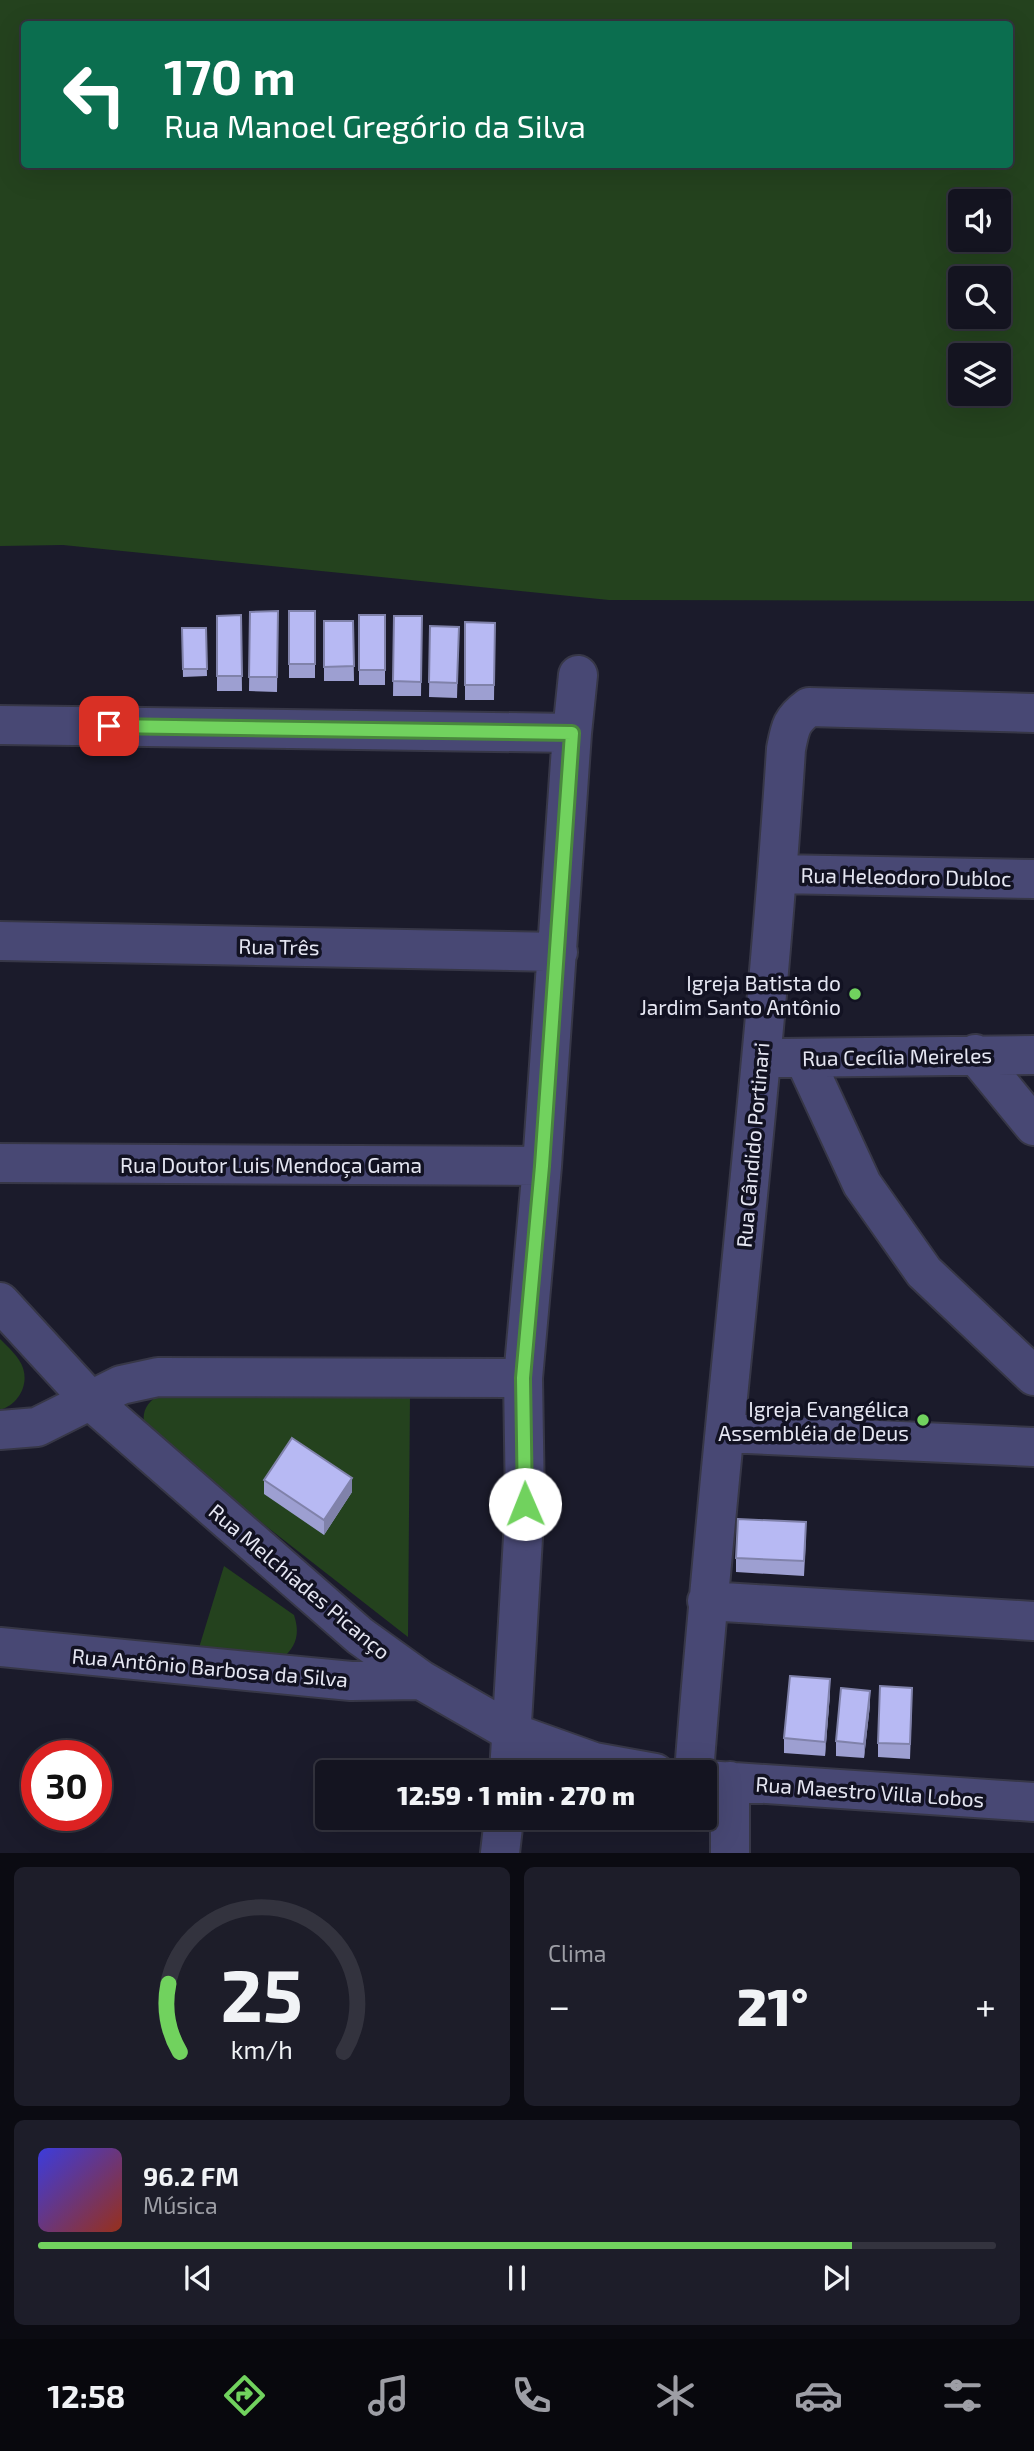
<!DOCTYPE html>
<html lang="pt">
<meta charset="utf-8">
<style>
body{margin:0;font-family:"Exo 2",sans-serif;background:#1d1d29;color:#f1f3f6;height:100vh;display:flex;flex-direction:column;font-size:26px;white-space:nowrap}
*{box-sizing:border-box;margin:0}
p{font-size:23px;color:#9d9ea5}
.icon{flex:none;width:38px;height:38px;fill:none;stroke:currentColor;stroke-width:2;stroke-linecap:round;stroke-linejoin:round}
.map{position:relative;height:1853px;overflow:hidden}
.panel{display:flex;flex-direction:column;gap:14px;padding:14px;background:#0b0b12;flex:1}
.panel>*{flex:none}
.hud{position:absolute;left:21px;top:21px;width:992px;height:147px;border-radius:7px;box-shadow:0 7px 28px #0002,0 0 0 2px #33333e;background:#0b6e4f;color:#fff;overflow:hidden}
.tools{position:absolute;left:948px;top:189px;display:grid;gap:14px}
.tools a{display:grid;place-items:center;width:63px;height:63px;border-radius:7px;background:#141420;box-shadow:0 7px 28px #0002,0 0 0 2px #33333e;font-size:35px}
.speed{position:absolute;left:21px;top:1740px;display:flex;gap:14px;font-size:35px;font-weight:700;text-align:center}
.speed>*{display:grid;place-content:center;width:91px;height:91px;border-radius:50%;background:#141420;box-shadow:0 7px 28px #0002,0 0 0 2px #33333e;line-height:1}
.speed .limit{border:10px solid #d22;background:#fff;color:#111}
.pin{position:absolute;display:grid;place-items:center;width:60px;height:60px;color:#fff;margin:-30px;border-radius:14px;box-shadow:0 4px 10px #0006}
.me{position:absolute;width:77px;margin:-38px;rotate:359deg;stroke-linejoin:round;filter:drop-shadow(0 0 5px #0008)}
.turn{display:flex;align-items:center;gap:24px;height:147px;padding:0 28px;font-size:32px}
.turn .icon{width:91px;height:91px;stroke-width:2.5}
.turn b{display:block;font-size:49px;line-height:60px}
.big{font-size:52px;font-weight:800;line-height:1.1}
.panel .widget{flex:1;display:flex;flex-direction:column;justify-content:center;gap:10px;min-width:0;padding:0 24px;border-radius:10px;background:#1d1d29}
.panel .dial{align-items:center;gap:0}
.dial svg{height:182px;overflow:visible;fill:none;stroke:#33333e;stroke-width:7;stroke-linecap:round;text-anchor:middle}
.dial text{fill:#f1f3f6;stroke:none}
.song{display:flex;align-items:center;gap:21px}
.cover{width:84px;height:84px;border-radius:10px;background:linear-gradient(135deg,hsl(240 70% 55%),hsl(10 70% 35%))}
.played{height:7px;border-radius:4px;background:linear-gradient(90deg,#71d25e 85%,#33333e 85%)}
.keys{display:flex;justify-content:space-around;direction:ltr}
.heat{display:flex;justify-content:space-between;align-items:center;font-size:38px;direction:ltr}
.panel .tiles{flex:1;display:grid;gap:14px;grid-template-columns:1fr 1fr}
.widget:last-child{grid-column:span 2}
.trip{position:absolute;left:315px;top:1760px;width:402px;height:70px;border-radius:7px;background:#141420;box-shadow:0 7px 28px #0002,0 0 0 2px #33333e;font-weight:800;line-height:70px;text-align:center}
.tab-bar{display:flex;height:112px;justify-content:space-around;align-items:center;background:#08080d;color:#9d9ea5}
.tab-bar .icon{width:49px;height:49px}
.tab-bar .selected{color:#71d25e}
.tab-bar b{font-size:32px;color:#f1f3f6}
.map>svg:first-child{display:block}
.green{fill:#24421e;fill-rule:evenodd}
.lines{fill:none;stroke-linecap:round;stroke-linejoin:round}
.minor-casing{stroke:#373747;stroke-width:42}
.minor{stroke:#484874;stroke-width:38}
.wall{fill:#9d9fd1}
.shaded-wall{fill:#8082aa}
.building{fill:#b7b9f3;stroke:#8082aa;stroke-width:2}
.route-casing{stroke:#49883d;stroke-width:18}
.route{stroke:#71d25e;stroke-width:12}
.poi-dot{fill:#71d25e;stroke:#121222;stroke-width:2.5}
.labels{text-anchor:middle;dominant-baseline:central;stroke-width:7;stroke-linejoin:round;paint-order:stroke}
.street-label{font-size:21px;fill:#e5e6f2;stroke:#121222}
.poi-label{font-size:21px;fill:#e5e6f2;stroke:#121222;text-anchor:end}
</style>
<div class="map">
<svg width="1034" height="1853" viewBox="0 0 1034 1853">
<rect width="100%" height="100%" fill="#1b1b2b"/>
<path class="green" d="M0,0h1034v601l-425,-1 -546,-55 -63,1zM24,24h986v140h-986zM961,201h38v39h-38zM961,278h38v39h-38zM961,355h38v39h-38z
M0,1339c6,6 14,13 19,21 13,19 2,44 -19,50z
M162,1394h248l-2,243 -260,-203c-9,-17 -4,-32 14,-40z
M224,1566l70,49c6,18 3,32 -13,44l-83,-8z"/>
<g class="lines">
<g class="minor-casing">
<path id="minor" d="M0,725l572,8
M778,874l256,5
M0,941l558,11
M975,1054l59,72
M781,1058l253,-3
M804,1058l58,126 62,88 110,104
M0,1163l542,3
M0,1302l91,99 269,235 61,44 92,53 81,29 61,11
M0,1430l37,-3 84,-42 37,-8 365,1
M725,1433l309,14
M707,1601l327,20
M0,1647l351,34 70,-1
M509,1773l16,-269 -2,-126 19,-212 30,-433 6,-58
M694,1773c26,-342 70,-682 92,-1024 4,-21 5,-29 23,-42l225,6
M705,1780l329,22
M500,1853l4,-35
M730,1853v-72"/>
</g>
<use href="#minor" class="minor"/>
</g>
<path class="wall" d="M278,611l-1,81 -28,-1 1,-79z
M289,611h26v67h-26z
M241,615l1,76h-25v-75z
M359,615h26v70h-26z
M394,616h28l-1,80h-28z
M324,621h29l1,60h-30z
M465,622l30,1 -1,77h-29z
M430,626l29,1 -2,71 -28,-1z
M182,628h24l1,48 -24,1z
M264,1480l88,12 -28,43 -60,-41z
M806,1537l-2,39 -68,-4v-14z
M830,1694l-5,62 -41,-3v-15z
M912,1702l-2,57 -32,-2v-14z
M870,1705l-6,53 -28,-2v-15z"/>
<path class="shaded-wall" d="M352,1478v14l-28,43v-15z
M830,1679v15l-5,62v-14z
M870,1691v14l-6,53v-14z"/>
<path class="building" d="M278,611l-1,66h-28l1,-65z
M289,611h26v53h-26z
M241,615l1,61h-25v-60z
M359,615h26v55h-26z
M394,616h28l-1,66 -28,-1z
M324,621h29l1,45 -30,1z
M465,622l30,1 -1,62h-29z
M430,626l29,1 -2,56 -28,-1z
M182,628h24l1,41h-24z
M292,1438l60,40 -28,42 -60,-40z
M738,1519l68,3 -2,39 -68,-3z
M790,1676l40,3 -5,63 -41,-4z
M880,1686l32,2 -2,56 -32,-1z
M841,1688l29,3 -6,53 -28,-3z"/>
<g class="lines">
<g class="route-casing">
<path id="route" d="M109,726l463,7 -30,433 -19,212 2,126"/>
</g>
<use href="#route" class="route"/>
</g>
<g class="poi-dot">
<circle cx="855" cy="994" r="7"/>
<circle cx="923" cy="1420" r="7"/>
</g>
<g class="labels">
<g class="street-label">
<text transform="translate(906 876) rotate(1)">Rua Heleodoro Dubloc</text>
<text transform="translate(279 946) rotate(1)">Rua Três</text>
<text transform="translate(897 1056) rotate(-1)">Rua Cecília Meireles</text>
<text transform="translate(752 1145) rotate(-85)">Rua Cândido Portinari</text>
<text x="271" y="1164">Rua Doutor Luis Mendoça Gama</text>
<text transform="translate(300 1581) rotate(40)">Rua Melchíades Picanço</text>
<text transform="translate(210 1667) rotate(5)">Rua Antônio Barbosa da Silva</text>
<text transform="translate(870 1791) rotate(4)">Rua Maestro Villa Lobos</text>
</g>
<g class="poi-label">
<text x="841" y="982">Igreja Batista do<tspan x="841" dy="24">Jardim Santo Antônio</tspan></text>
<text x="909" y="1408">Igreja Evangélica<tspan x="909" dy="24">Assembléia de Deus</tspan></text>
</g>
</g>
</svg>
<div class="tools">
<a><svg class="icon" aria-label="sound" viewBox="0 0 24 24"><path d="M4 9h4l5-4v14l-5-4H4zM17 9q2 3 0 6"/></svg></a>
<a><svg class="icon" aria-label="search" viewBox="0 0 24 24"><circle cx="10" cy="10" r="6"/><path d="M15 15l6 6"/></svg></a>
<a><svg class="icon" aria-label="layers" viewBox="0 0 24 24"><path d="M12 4l9 5-9 5-9-5zM3 14l9 5 9-5"/></svg></a>
</div>
<div class="speed"><div class="limit">30</div></div>
<div class="pin" style="left:109px;top:726px;background:#d93025"><svg class="icon" aria-label="arrive" viewBox="0 0 24 24"><path d="M6 21V4h12l-3 4 3 4H6"/></svg></div>
<svg class="me" style="left:525px;top:1504px" viewBox="-20 -20 40 40"><circle r="19" fill="#fff"/><path d="M0-13L10 11 0 6-10 11z" fill="#71d25e"/></svg>
<div class="trip">12:59 · 1 min · 270 m</div>
<div class="hud">
<div class="turn"><svg class="icon" aria-label="left" viewBox="0 0 24 24"><path d="M17 20v-9H6M10 6l-5 5 5 5"/></svg><div><b>170 m</b>Rua Manoel Gregório da Silva</div></div>
</div>
</div>
<section class="panel">
<div class="tiles">
<div class="widget dial"><svg viewBox="0 0 100 80">
<path d="M14 69A42 42 0 1 1 86 69"/>
<path d="M14 69A42 42 0 0 1 9 39" stroke="#71d25e"/>
<text x="50" y="56" font-size="32" font-weight="700">25</text>
<text x="50" y="72" font-size="11">km/h</text>
</svg></div>
<div class="widget"><p>Clima</p>
<div class="heat"><a>−</a><b class="big">21°</b><a>+</a></div>
</div>
<div class="widget">
<div class="song"><i class="cover"></i><div><b>96.2 FM</b><p>Música</p></div></div>
<div class="played"></div>
<div class="keys"><svg class="icon" aria-label="previous" viewBox="0 0 24 24"><path d="M18 5L8 12l10 7zM5 5v14"/></svg><svg class="icon" aria-label="pause" viewBox="0 0 24 24"><path d="M8 5v14M16 5v14"/></svg><svg class="icon" aria-label="next" viewBox="0 0 24 24"><path d="M6 5l10 7-10 7zM19 5v14"/></svg></div>
</div>
</div>
</section>
<nav class="tab-bar">
<b>12:58</b>
<svg class="icon selected" aria-label="directions" viewBox="0 0 24 24"><path d="M12 3l9 9-9 9-9-9zM9 14v-3h6M13 9l2 2-2 2"/></svg>
<svg class="icon" aria-label="music" viewBox="0 0 24 24"><path d="M9 18V5l10-2v13"/><circle cx="6" cy="18" r="3"/><circle cx="16" cy="16" r="3"/></svg>
<svg class="icon" aria-label="phone" viewBox="0 0 24 24"><path d="M5 4h4l2 5-3 2q2 4 5 5l2-3 5 2v4C11 20 4 13 5 4z"/></svg>
<svg class="icon" aria-label="climate" viewBox="0 0 24 24"><path d="M12 3v18M4 7l16 10M4 17L20 7"/></svg>
<svg class="icon" aria-label="car" viewBox="0 0 24 24"><path d="M5 17H2v-5l4-1 3-4h7l3 4 3 1v5h-3M9 17h6M6 11h13"/><circle cx="7" cy="17" r="2"/><circle cx="17" cy="17" r="2"/></svg>
<svg class="icon" aria-label="filters" viewBox="0 0 24 24"><path d="M4 7h16M4 17h16"/><circle cx="9" cy="7" r="2"/><circle cx="15" cy="17" r="2"/></svg>
</nav>
